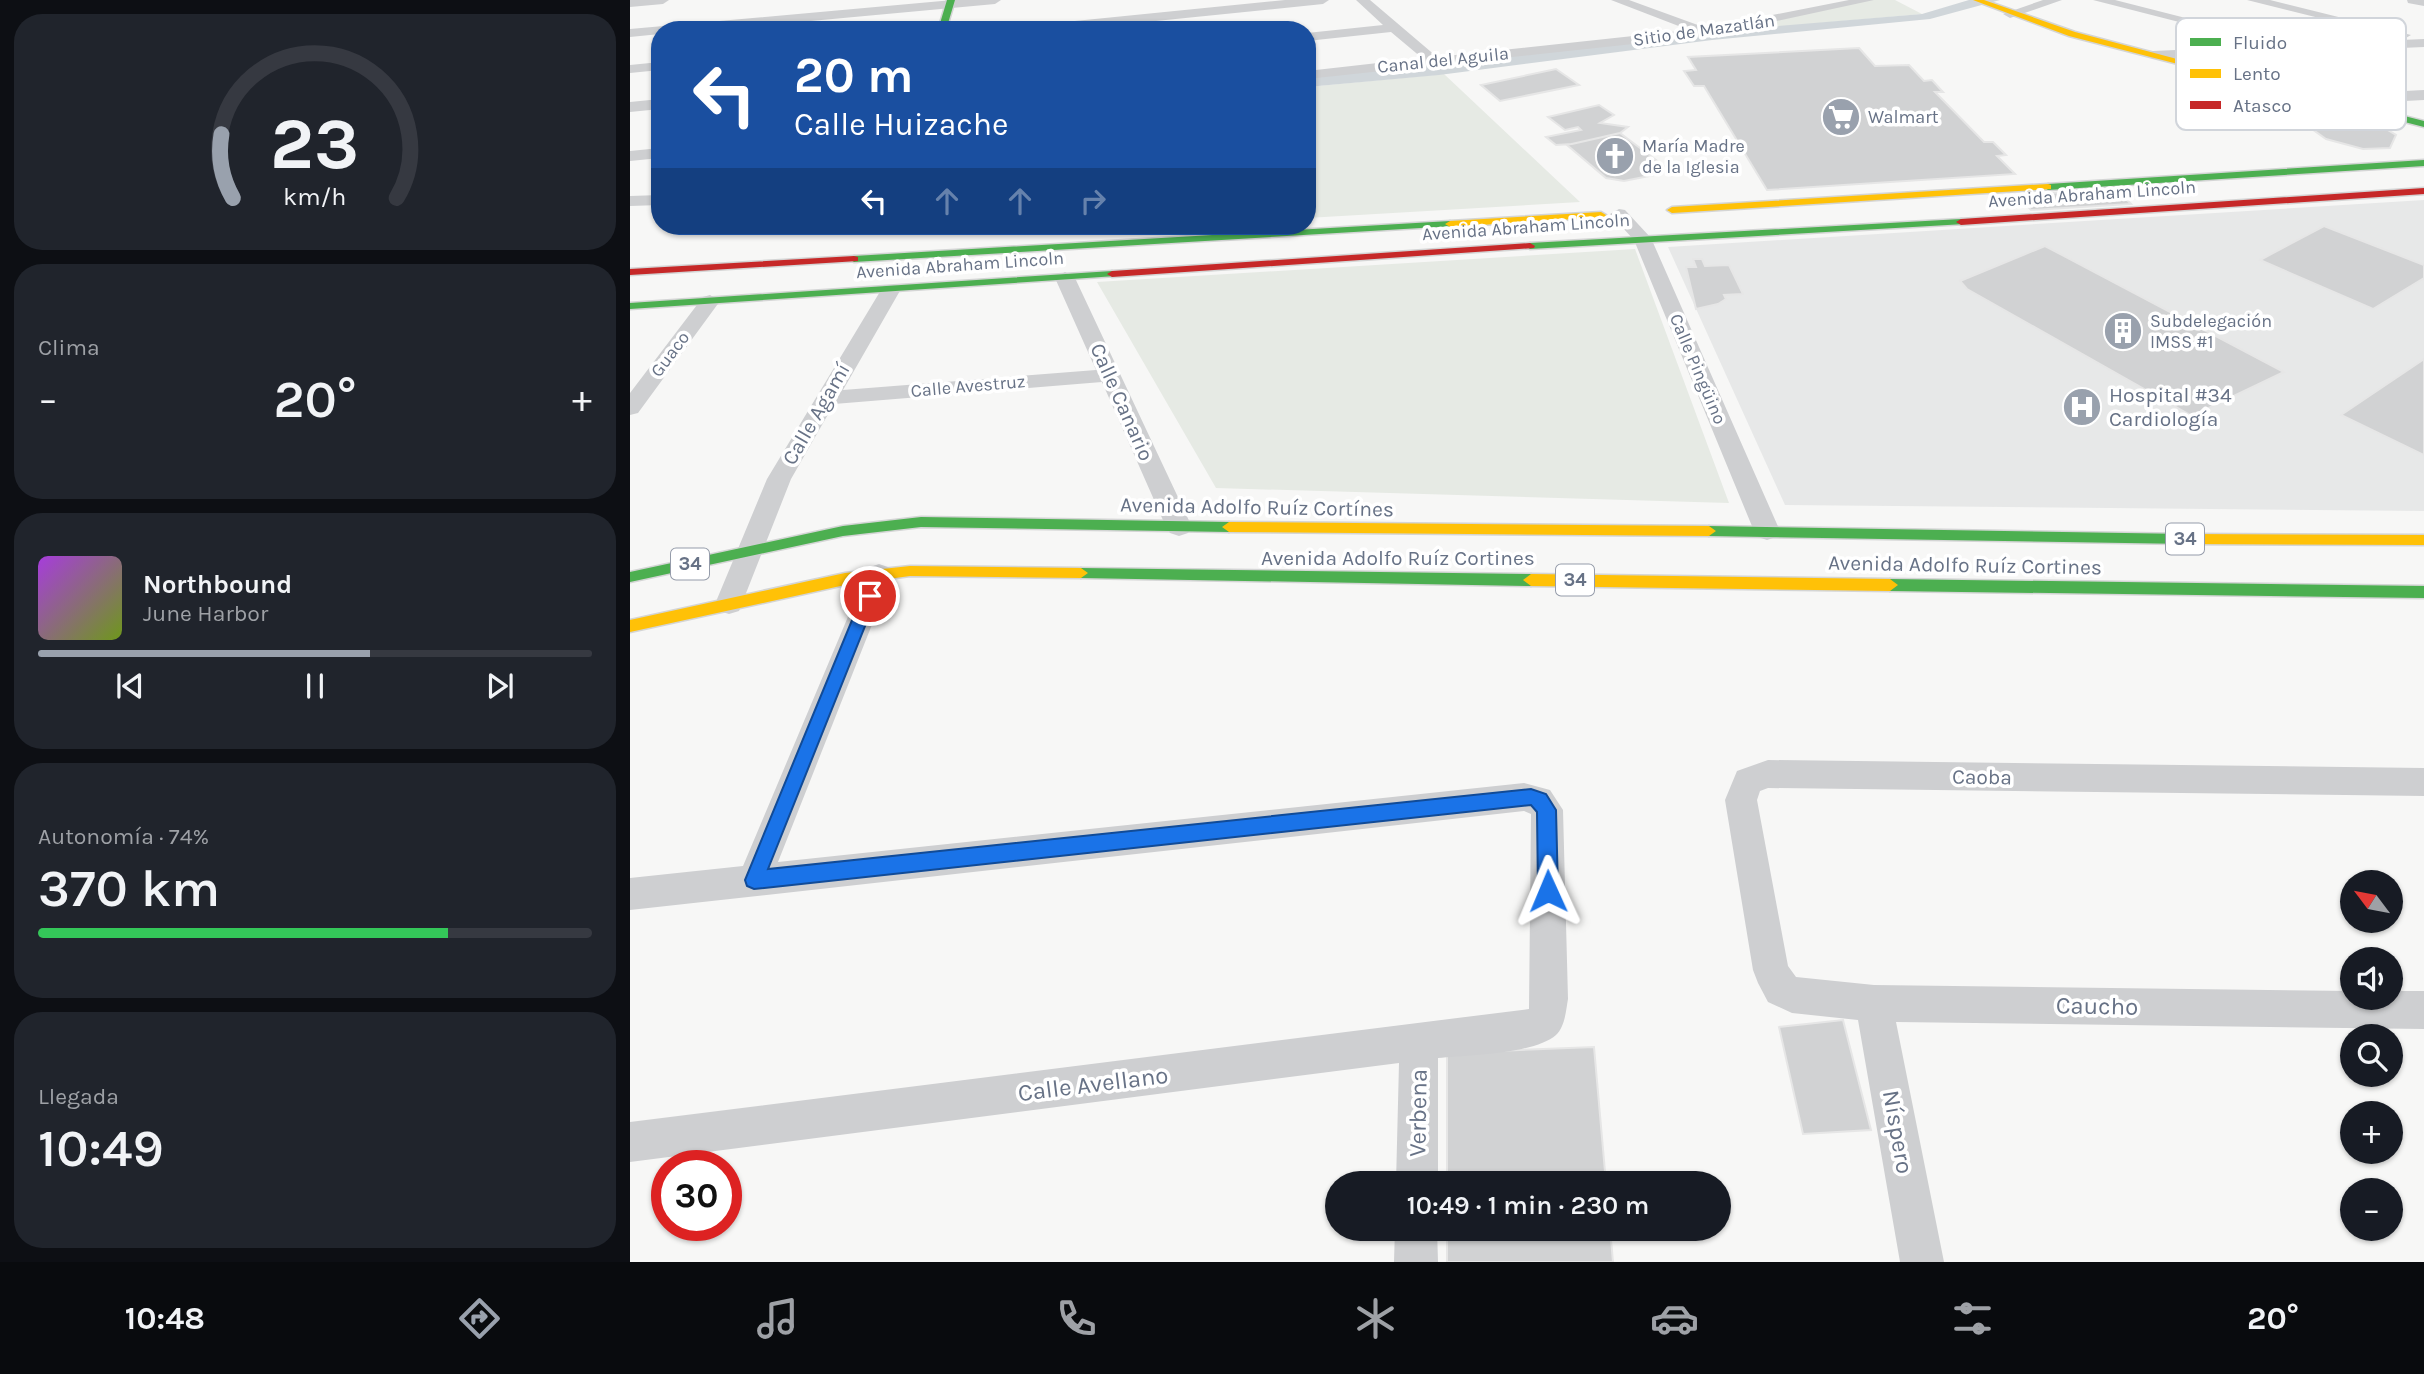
<!DOCTYPE html>
<html lang="es">
<meta charset="utf-8">
<style>
body{margin:0;font-family:Karla,sans-serif;background:#20242c;color:#f1f3f6;height:100vh;display:flex;flex-direction:column;font-size:26px;white-space:nowrap}
*{box-sizing:border-box;margin:0}
p{font-size:23px;color:#9ea1a6}
.icon{flex:none;width:38px;height:38px;fill:none;stroke:currentColor;stroke-width:2;stroke-linecap:round;stroke-linejoin:round}
.map{position:relative;flex:1;overflow:hidden}
.drawer{display:flex;flex-direction:column;gap:14px;padding:14px;background:#0d0f14;width:630px}
.drawer>*{flex:none}
.guide{position:absolute;left:21px;top:21px;width:665px;height:214px;border-radius:28px;box-shadow:0 2px 5px #0004;background:#1a4fa0;color:#fff;overflow:hidden}
.needle{width:46px;rotate:302deg}
.fabs{position:absolute;left:1710px;top:870px;display:grid;gap:14px}
.fabs a{display:grid;place-items:center;width:63px;height:63px;border-radius:50%;background:#171b24;box-shadow:0 2px 5px #0004;font-size:35px}
.speed{position:absolute;left:21px;top:1150px;display:flex;gap:14px;font-size:35px;font-weight:700;text-align:center}
.speed>*{display:grid;place-content:center;width:91px;height:91px;border-radius:50%;background:#171b24;box-shadow:0 2px 5px #0004;line-height:1}
.speed .limit{border:10px solid #d22;background:#fff;color:#111}
.pin{position:absolute;display:grid;place-items:center;width:60px;height:60px;color:#fff;margin:-30px;border:4px solid #fff;border-radius:50%;box-shadow:0 2px 7px #0007}
.me{position:absolute;width:77px;margin:-38px;rotate:359deg;stroke-linejoin:round;filter:drop-shadow(0 0 5px #0008)}
.turn{display:flex;align-items:center;gap:24px;height:147px;padding:0 28px;font-size:32px}
.turn .icon{width:91px;height:91px;stroke-width:2.5}
.turn b{display:block;font-size:49px;line-height:60px}
.lanes{display:flex;align-items:center;height:66px;padding:0 28px;background:#0003;justify-content:center;gap:35px;direction:ltr}
.lanes .off{opacity:.35}
.big{font-size:52px;font-weight:600;line-height:1.1}
.drawer .tile{flex:1;display:flex;flex-direction:column;justify-content:center;gap:10px;min-width:0;padding:0 24px;border-radius:28px;background:#20242c}
.drawer .dial{align-items:center;gap:0}
.dial svg{height:182px;overflow:visible;fill:none;stroke:#363941;stroke-width:7;stroke-linecap:round;text-anchor:middle}
.dial text{fill:#f1f3f6;stroke:none}
.song{display:flex;align-items:center;gap:21px}
.cover{width:84px;height:84px;border-radius:10px;background:linear-gradient(135deg,hsl(280 70% 55%),hsl(80 70% 35%))}
.played{height:7px;border-radius:4px;background:linear-gradient(90deg,#99a1ad 60%,#363941 60%)}
.keys{display:flex;justify-content:space-around;direction:ltr}
.heat{display:flex;justify-content:space-between;align-items:center;font-size:38px;direction:ltr}
.charge{height:10px;border-radius:5px;background:linear-gradient(90deg,#34c759 74%,#363941 0)}
.trip{position:absolute;left:695px;top:1171px;width:406px;height:70px;border-radius:35px;background:#171b24;box-shadow:0 2px 5px #0004;font-weight:600;line-height:70px;text-align:center}
.menu{display:flex;height:112px;justify-content:space-around;align-items:center;background:#090b0e;color:#9ea1a6}
.menu .icon{width:49px;height:49px}
.menu .active{color:#99a1ad}
.menu b{font-size:32px;color:#f1f3f6}
main{display:flex;flex:1;min-height:0}
.map>svg:first-child{display:block}
.built{fill:#e7e8e8}
.green{fill:#e6eae4}
.water{fill:#d0d6da}
.building{fill:#d1d2d3;stroke:#e6e6e6;stroke-width:2}
.lines{fill:none;stroke-linecap:round;stroke-linejoin:round}
.fast-casing{stroke:#d4d5d5;stroke-width:3}
.slow-casing{stroke:#d4d5d5;stroke-width:3}
.jam-casing{stroke:#d4d5d5;stroke-width:3}
.street{fill:#cecfd1;fill-rule:evenodd}
.fast{fill:#4caf50;fill-rule:evenodd}
.slow{fill:#ffc107;fill-rule:evenodd}
.jam{fill:#c62828;fill-rule:evenodd}
.route{fill:#1a73e8;stroke:#114b97;stroke-width:2}
.labels{text-anchor:middle;dominant-baseline:central;stroke-width:7;stroke-linejoin:round;paint-order:stroke}
.far-street-label{font-size:18px;fill:#677286;stroke:#fff}
.far-poi-label{font-size:18px;fill:#677286;stroke:#fff;text-anchor:start}
.shield{fill:#fff;stroke:#959caa;stroke-width:2}
.shield-label{font-size:19px;font-weight:bold;fill:#677286}
.poi-label{font-size:21px;fill:#677286;stroke:#fff;text-anchor:start}
.street-label{font-size:21px;fill:#677286;stroke:#fff}
.near-street-label{font-size:24px;fill:#677286;stroke:#fff}
.key{fill:#fff;stroke:#d1d5db;stroke-width:2}
.key-label{font-size:19px;fill:#677286}
</style>
<main>
<section class="drawer">
<div class="tile dial"><svg viewBox="0 0 100 80">
<path d="M14 69A42 42 0 1 1 86 69"/>
<path d="M14 69A42 42 0 0 1 9 41" stroke="#99a1ad"/>
<text x="50" y="56" font-size="32" font-weight="700">23</text>
<text x="50" y="72" font-size="11">km/h</text>
</svg></div>
<div class="tile"><p>Clima</p>
<div class="heat"><a>−</a><b class="big">20°</b><a>+</a></div>
</div>
<div class="tile">
<div class="song"><i class="cover"></i><div><b>Northbound</b><p>June Harbor</p></div></div>
<div class="played"></div>
<div class="keys"><svg class="icon" aria-label="previous" viewBox="0 0 24 24"><path d="M18 5L8 12l10 7zM5 5v14"/></svg><svg class="icon" aria-label="pause" viewBox="0 0 24 24"><path d="M8 5v14M16 5v14"/></svg><svg class="icon" aria-label="next" viewBox="0 0 24 24"><path d="M6 5l10 7-10 7zM19 5v14"/></svg></div>
</div>
<div class="tile"><p>Autonomía · 74%</p><b class="big">370 km</b><div class="charge"></div></div>
<div class="tile"><p>Llegada</p><b class="big">10:49</b></div>
</section>
<div class="map">
<svg width="1794" height="1262" viewBox="0 0 1794 1262">
<rect width="100%" height="100%" fill="#f7f7f6"/>
<path class="built" d="M1794,200v311l-639,-6 -117,-258z"/>
<path class="green" d="M1238,0h27l27,14 -179,16 -8,-3z
M814,74l136,128 -273,16v-131z
M1005,249l94,254 -513,-15 -119,-206z"/>
<path class="water" d="M1339,0h31l-70,19 -218,21 -273,35 -132,12v-12l400,-43 215,-18z"/>
<path class="building" d="M1229,48l16,18 34,-1 15,16 8,-1 11,12h-8l49,50h9l13,13 -9,1 18,18 -248,16 -63,-104h-10l-10,-15 12,-1 -8,-13z
M926,69l23,16 -79,16 -19,-16z
M969,105l15,10 -14,8 28,4 -8,6 -48,11 -16,1 -10,-8 35,-7 -3,-3 -13,3 -17,-13z
M1741,120l25,15 -6,13 -27,1 -37,-10 -21,-15z
M990,133l44,33 -5,8 -35,7 -18,-3 -39,-33z
M1486,189l15,15 -100,6 -13,-15z
M1694,226l100,39v13l-51,31 -113,-49z
M1415,246l239,126 -92,44 -225,-127 -7,-8z
M1063,259h9l3,7 24,-1 14,29 -19,1 2,4 -8,5 -22,5 -10,-42h10z
M1794,359v96l-83,-40z
M1213,1020l28,110 -68,4 -24,-107z
M964,1047l12,136h-159v-130z
M817,1228h163l3,34h-166z"/>
<g class="lines">
<g class="fast-casing">
<path id="fast" d="M317,0h8l-9,30h-8z
M1645,83l149,38v6l-152,-39v-4z
M1794,160v6l-376,24 -5,-3 5,-3z
M1331,219l4,1v4l-435,25 -5,-3 5,-3z
M820,221l5,3 -1,2 -600,36 -5,-3 5,-3z
M482,271l5,3 -1,2 -486,33v-6z
M291,517l308,5 7,5 -7,5 -308,-5 -78,9 -213,46v-10l213,-46z
M1079,526l478,8 7,5 -7,5 -478,-8 -7,-5z
M451,568l450,6 8,6 -8,6 -450,-8 -7,-5z
M1260,579l534,7v12l-534,-7 -8,-6z"/>
</g>
<g class="slow-casing">
<path id="slow" d="M1343,0h11l91,32 204,54 -4,3 -206,-53z
M1418,184l3,1v4l-379,24 -5,-3 5,-3z
M971,212l5,3 -1,2 -155,10 -5,-3 5,-3z
M599,522l480,4 7,5 -7,5 -480,-4 -7,-5z
M1557,534l237,1v10l-237,-1 -7,-5z
M280,566l171,2 7,5 -7,5 -171,-2 -65,9 -215,47v-12l215,-47z
M901,574l359,5 8,6 -8,6 -359,-5 -8,-6z"/>
</g>
<g class="jam-casing">
<path id="jam" d="M1794,188v6l-463,31 -5,-3 5,-3z
M900,243l5,3 -1,2 -422,29 -5,-3 5,-3z
M224,256l4,1v4l-228,14v-6z"/>
</g>
<path class="street" d="M0,0h39l-6,4 -33,3z
M323,0h48l-6,4 -281,26h-54v4l-30,3v-8z
M655,0h44l-6,4 -256,26h-49l7,-4z
M726,0h14l67,57 252,-27 -78,-30h18l77,28 143,-28h25l-167,36 -400,43v-8l115,-13 -31,-26 -84,9v-8l76,-8z
M1413,0h19l-52,18 -7,-4z
M1463,0h22l161,41 -7,4z
M1617,0h23l141,35 -7,4z
M1777,0h17v6l-16,-3z
M1794,39v8l-271,12 -7,-4 7,-4z
M30,62v8l-30,3v-8z
M1794,90v10l-96,5 -8,-5 8,-5z
M30,99v10l-30,3v-10z
M30,148v10l-30,3v-10z
M30,195v10l-30,1v-10z
M989,209l6,1 26,28 129,293 -4,6 -9,3 -9,-3 -4,-6 -120,-291 -24,-26z
M435,272l10,6 117,249 -4,6 -9,3 -9,-3 -4,-6 -64,-145 -268,22 -43,75 -52,132 -10,3 -10,-3 -4,-7 52,-125 117,-194h14l3,4 -58,101 253,-20 -41,-92z
M80,295l10,6 -82,112 -8,2v-22l73,-96z
M249,564l9,3 4,7 -114,288 746,-79 26,7 13,20 5,189c-2,11 -3,28 -12,36 -21,19 -89,20 -118,23v125h-42l3,-120 -769,99v-40l899,-113 2,-195 -7,-3 -894,99v-32l113,-12 123,-292 4,-7z
M1138,760l656,8v28l-656,-8 -8,3 -3,9 31,166 8,11 78,8 478,6v7h38v-7h34v38l-528,-7 48,240h-44l-42,-242 -66,-7 -24,-11 -10,-19 -5,-13 -28,-170 12,-29z
M765,1228h42l1,34h-44z"/>
<use href="#fast" class="fast"/>
<use href="#slow" class="slow"/>
<use href="#jam" class="jam"/>
</g>
<path class="route" d="M240,591l7,5 -109,273 763,-80 15,5 10,16 2,81 -3,6 -7,3 -7,-3 -3,-6 -1,-79 -6,-7 -777,84 -7,-3 -2,-6 117,-284z"/>
<defs>
<g id="supermarket-disc" transform="scale(2.0125)"><circle r="9.5" fill="#99a1ad" stroke="#fff"/><path d="M-6-5.5h2.5l.6 2H6L4.5 2H-2.5L-4.4-4H-6ZM-1.5 3.2a1.3 1.3 0 1 0 .1 0ZM3 3.2a1.3 1.3 0 1 0 .1 0Z" fill="#fff"/></g>
<g id="church-disc" transform="scale(2.0125)"><circle r="9.5" fill="#99a1ad" stroke="#fff"/><path d="M-1.2-6h2.4v3.5h3.3v2.4h-3.3V6h-2.4V-.1h-3.3v-2.4h3.3Z" fill="#fff"/></g>
<g id="building-disc" transform="scale(2.0125)"><circle r="9.5" fill="#99a1ad" stroke="#fff"/><path d="M-4-6H4V6H1V3H-1V6H-4ZM-2.5-4.3h1.7v1.8h-1.7ZM.8-4.3h1.7v1.8H.8ZM-2.5-1h1.7V.8h-1.7ZM.8-1h1.7V.8H.8Z" fill="#fff"/></g>
<g id="hospital-disc" transform="scale(2.0125)"><circle r="9.5" fill="#99a1ad" stroke="#fff"/><path d="M-5-5h3v3.5h4V-5h3V5h-3V1.5h-4V5h-3Z" fill="#fff"/></g>
</defs>
<g fill-rule="evenodd">
<use href="#supermarket-disc" x="1211" y="117"/>
<use href="#church-disc" x="985" y="156"/>
<use href="#building-disc" x="1493" y="331"/>
<use href="#hospital-disc" x="1452" y="407"/>
</g>
<g class="labels">
<g class="far-street-label">
<text transform="translate(1074 30) rotate(-8)">Sitio de Mazatlán</text>
<text transform="translate(813 60) rotate(-6)">Canal del Aguila</text>
<text transform="translate(1462 194) rotate(-4)">Avenida Abraham Lincoln</text>
<text transform="translate(896 227) rotate(-4)">Avenida Abraham Lincoln</text>
<text transform="translate(330 265) rotate(-4)">Avenida Abraham Lincoln</text>
<text transform="translate(40 354) rotate(-53)">Guaco</text>
<text transform="translate(1068 369) rotate(67)">Calle Pingüino</text>
<text transform="translate(338 386) rotate(-5)">Calle Avestruz</text>
</g>
<g class="far-poi-label">
<text x="1238" y="117">Walmart</text>
<text x="1012" y="146">María Madre<tspan x="1012" dy="21">de la Iglesia</tspan></text>
<text x="1520" y="321">Subdelegación<tspan x="1520" dy="21">IMSS #1</tspan></text>
</g>
<g class="shield">
<rect x="1536" y="523.5" width="38" height="31" rx="5"/>
<rect x="41" y="548.5" width="38" height="31" rx="5"/>
<rect x="926" y="564.5" width="38" height="31" rx="5"/>
</g>
<g class="shield-label">
<text x="1555" y="539">34</text>
<text x="60" y="564">34</text>
<text x="945" y="580">34</text>
</g>
<g class="poi-label">
<text x="1479" y="395">Hospital #34<tspan x="1479" dy="24">Cardiología</tspan></text>
</g>
<g class="street-label">
<text transform="translate(492 402) rotate(66)">Calle Canario</text>
<text transform="translate(186 414) rotate(-60)">Calle Agamí</text>
<text transform="translate(627 507) rotate(1)">Avenida Adolfo Ruíz Cortínes</text>
<text x="768" y="558">Avenida Adolfo Ruíz Cortines</text>
<text transform="translate(1335 565) rotate(1)">Avenida Adolfo Ruíz Cortines</text>
<text transform="translate(1352 777) rotate(1)">Caoba</text>
</g>
<g class="near-street-label">
<text transform="translate(1467 1006) rotate(1)">Caucho</text>
<text transform="translate(463 1084) rotate(-7)">Calle Avellano</text>
<text transform="translate(788 1113) rotate(-89)">Verbena</text>
<text transform="translate(1268 1132) rotate(80)">Níspero</text>
</g>
</g>
<rect x="1546" y="18" width="230" height="112" rx="10" class="key"/>
<rect x="1560" y="38" width="31" height="8" fill="#4caf50"/>
<rect x="1560" y="69" width="31" height="9" fill="#ffc107"/>
<rect x="1560" y="101" width="31" height="8" fill="#c62828"/>
<g class="key-label">
<text x="1603" y="49">Fluido</text>
<text x="1603" y="80">Lento</text>
<text x="1603" y="112">Atasco</text>
</g>
</svg>
<div class="fabs">
<a><svg class="needle" viewBox="-14 -14 28 28"><path d="M0-13l5 13h-10z" fill="#e53935"/><path d="M0 13l5-13h-10z" fill="#9ea1a6"/></svg></a>
<a><svg class="icon" aria-label="sound" viewBox="0 0 24 24"><path d="M4 9h4l5-4v14l-5-4H4zM17 9q2 3 0 6"/></svg></a>
<a><svg class="icon" aria-label="search" viewBox="0 0 24 24"><circle cx="10" cy="10" r="6"/><path d="M15 15l6 6"/></svg></a>
<a>+</a>
<a>−</a>
</div>
<div class="speed"><div class="limit">30</div></div>
<div class="pin" style="left:240px;top:596px;background:#d93025"><svg class="icon" aria-label="arrive" viewBox="0 0 24 24"><path d="M6 21V4h12l-3 4 3 4H6"/></svg></div>
<svg class="me" style="left:918px;top:891px" viewBox="-20 -20 40 40"><path d="M0-17L14 15 0 8-14 15z" fill="#1a73e8" stroke="#fff" stroke-width="4"/></svg>
<div class="trip">10:49 · 1 min · 230 m</div>
<div class="guide">
<div class="turn"><svg class="icon" aria-label="left" viewBox="0 0 24 24"><path d="M17 20v-9H6M10 6l-5 5 5 5"/></svg><div><b>20 m</b>Calle Huizache</div></div>
<div class="lanes"><svg class="icon" aria-label="left" viewBox="0 0 24 24"><path d="M17 20v-9H6M10 6l-5 5 5 5"/></svg><svg class="icon off" aria-label="ahead" viewBox="0 0 24 24"><path d="M12 20V5M6 11l6-6 6 6"/></svg><svg class="icon off" aria-label="ahead" viewBox="0 0 24 24"><path d="M12 20V5M6 11l6-6 6 6"/></svg><svg class="icon off" aria-label="right" viewBox="0 0 24 24"><path d="M7 20v-9h11M14 6l5 5-5 5"/></svg></div>
</div>
</div>
</main>
<nav class="menu">
<b>10:48</b>
<svg class="icon active" aria-label="directions" viewBox="0 0 24 24"><path d="M12 3l9 9-9 9-9-9zM9 14v-3h6M13 9l2 2-2 2"/></svg>
<svg class="icon" aria-label="music" viewBox="0 0 24 24"><path d="M9 18V5l10-2v13"/><circle cx="6" cy="18" r="3"/><circle cx="16" cy="16" r="3"/></svg>
<svg class="icon" aria-label="phone" viewBox="0 0 24 24"><path d="M5 4h4l2 5-3 2q2 4 5 5l2-3 5 2v4C11 20 4 13 5 4z"/></svg>
<svg class="icon" aria-label="climate" viewBox="0 0 24 24"><path d="M12 3v18M4 7l16 10M4 17L20 7"/></svg>
<svg class="icon" aria-label="car" viewBox="0 0 24 24"><path d="M5 17H2v-5l4-1 3-4h7l3 4 3 1v5h-3M9 17h6M6 11h13"/><circle cx="7" cy="17" r="2"/><circle cx="17" cy="17" r="2"/></svg>
<svg class="icon" aria-label="filters" viewBox="0 0 24 24"><path d="M4 7h16M4 17h16"/><circle cx="9" cy="7" r="2"/><circle cx="15" cy="17" r="2"/></svg>
<b>20°</b>
</nav>
